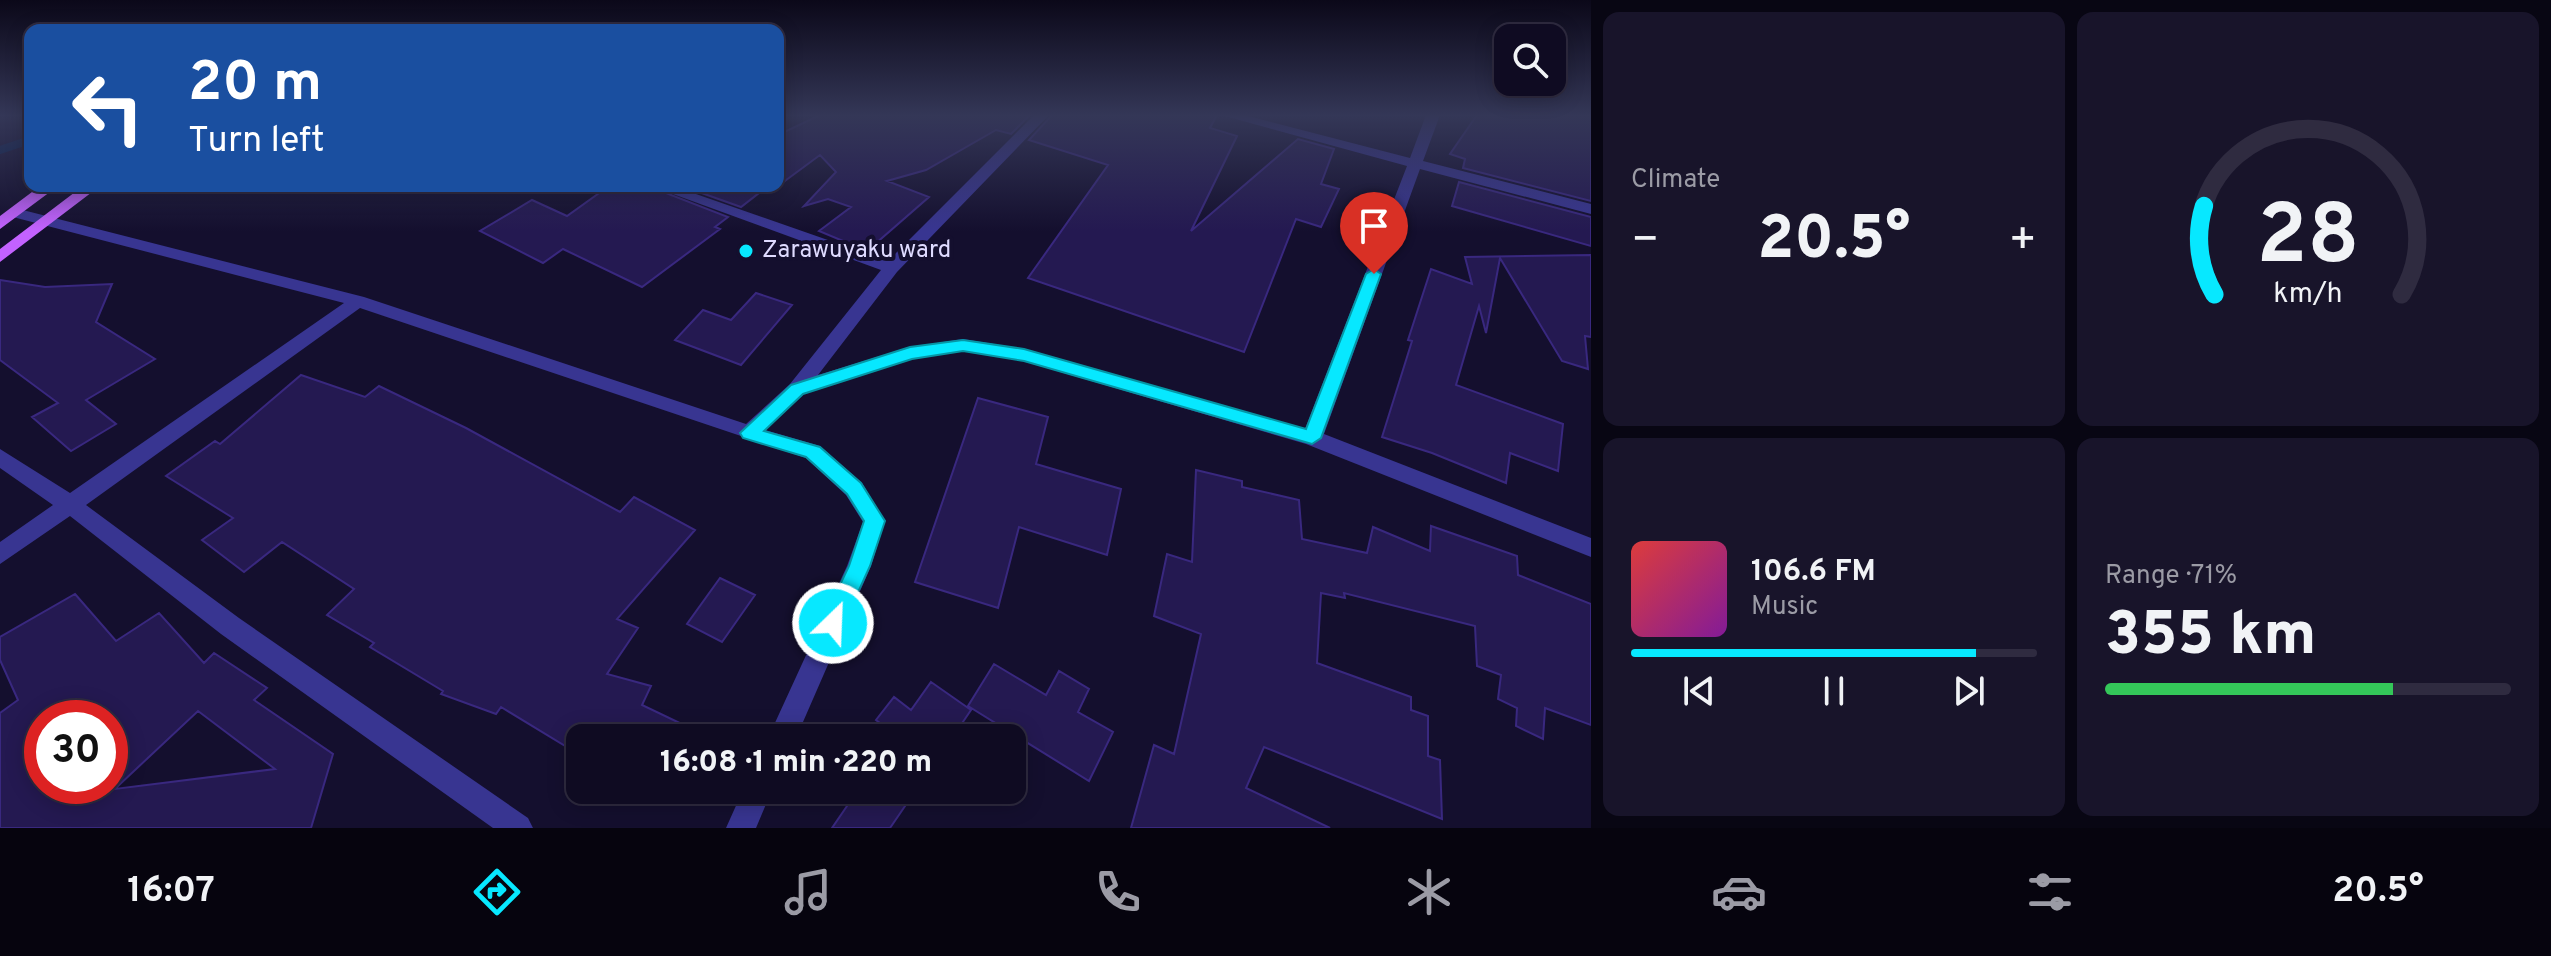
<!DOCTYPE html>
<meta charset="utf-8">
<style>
body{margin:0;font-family:Overpass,sans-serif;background:#18142a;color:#f1f3f6;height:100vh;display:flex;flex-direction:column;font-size:30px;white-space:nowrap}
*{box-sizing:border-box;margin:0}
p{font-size:26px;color:#9b9ba5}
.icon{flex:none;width:44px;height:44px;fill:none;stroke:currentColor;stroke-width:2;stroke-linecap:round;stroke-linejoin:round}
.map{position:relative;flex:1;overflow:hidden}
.details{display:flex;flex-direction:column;gap:12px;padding:12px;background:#080613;width:960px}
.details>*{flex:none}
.guide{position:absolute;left:24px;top:24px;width:760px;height:168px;border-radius:16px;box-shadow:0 4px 20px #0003,0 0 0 2px #2f2b40;background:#1a4fa0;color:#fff;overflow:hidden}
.tools{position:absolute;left:1494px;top:24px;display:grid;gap:16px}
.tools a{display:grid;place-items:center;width:72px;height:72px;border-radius:16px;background:#0f0b22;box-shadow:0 4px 20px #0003,0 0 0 2px #2f2b40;font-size:40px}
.speed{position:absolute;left:24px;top:700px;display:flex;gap:16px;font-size:40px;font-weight:700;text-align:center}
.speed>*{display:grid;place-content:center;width:104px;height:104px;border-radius:50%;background:#0f0b22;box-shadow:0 4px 20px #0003,0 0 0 2px #2f2b40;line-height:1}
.speed .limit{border:12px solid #d22;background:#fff;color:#111}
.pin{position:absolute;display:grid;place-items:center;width:68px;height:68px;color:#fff;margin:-82px -34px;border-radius:50% 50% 50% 0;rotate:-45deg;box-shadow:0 0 8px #0007}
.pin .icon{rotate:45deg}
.me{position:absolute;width:88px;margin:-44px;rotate:24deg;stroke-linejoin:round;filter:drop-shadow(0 0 6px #0008)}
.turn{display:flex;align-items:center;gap:28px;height:168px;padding:0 32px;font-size:36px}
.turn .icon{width:104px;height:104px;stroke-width:2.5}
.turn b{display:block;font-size:56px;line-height:68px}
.big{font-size:60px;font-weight:800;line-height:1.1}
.details .widget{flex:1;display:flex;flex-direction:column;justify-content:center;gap:12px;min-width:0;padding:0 28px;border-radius:16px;background:#18142a}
.details .dial{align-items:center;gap:0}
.dial svg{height:208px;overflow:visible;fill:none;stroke:#2f2b40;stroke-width:7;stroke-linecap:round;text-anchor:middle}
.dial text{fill:#f1f3f6;stroke:none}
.song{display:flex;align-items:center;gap:24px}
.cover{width:96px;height:96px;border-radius:12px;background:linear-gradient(135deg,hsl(0 70% 55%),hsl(290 70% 35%))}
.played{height:8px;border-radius:4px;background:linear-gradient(90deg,#07e8ff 85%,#2f2b40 85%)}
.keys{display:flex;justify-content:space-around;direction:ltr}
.heat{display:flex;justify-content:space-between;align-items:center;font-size:44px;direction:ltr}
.charge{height:12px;border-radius:6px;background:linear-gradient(90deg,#34c759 71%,#2f2b40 0)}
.details .tiles{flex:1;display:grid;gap:12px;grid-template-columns:repeat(2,1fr)}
.trip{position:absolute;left:566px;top:724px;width:460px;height:80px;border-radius:16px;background:#0f0b22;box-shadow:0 4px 20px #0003,0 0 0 2px #2f2b40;font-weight:800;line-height:80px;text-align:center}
.tab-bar{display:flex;height:128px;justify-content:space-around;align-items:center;background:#06040e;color:#9b9ba5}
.tab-bar .icon{width:56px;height:56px}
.tab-bar .active{color:#07e8ff}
.tab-bar b{font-size:36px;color:#f1f3f6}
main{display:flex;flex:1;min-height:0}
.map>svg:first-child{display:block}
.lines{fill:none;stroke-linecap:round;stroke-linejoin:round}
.stream{stroke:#052150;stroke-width:8}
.building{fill:#241951;stroke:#39287f;stroke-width:2;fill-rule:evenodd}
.street{fill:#383591;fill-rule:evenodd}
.primary{fill:#c362ff;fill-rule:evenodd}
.route{fill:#07e8ff;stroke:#0597a6;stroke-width:2}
.poi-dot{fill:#07e8ff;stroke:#140f2e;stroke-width:3}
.labels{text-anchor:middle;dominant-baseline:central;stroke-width:8;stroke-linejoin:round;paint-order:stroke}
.poi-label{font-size:24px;fill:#dfdbff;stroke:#140f2e;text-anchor:start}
</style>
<main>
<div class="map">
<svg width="1591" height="828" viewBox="0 0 1591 828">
<rect width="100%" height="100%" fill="#140f2e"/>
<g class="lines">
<path class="stream" d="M0,150l30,-10"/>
</g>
<path class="building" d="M820,115h210l-19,19 -15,-4 -70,40 -39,11 42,16 -62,54 -48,-20 32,-24 -23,-8 -24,7 32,-34 -16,-17 -42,31v-51z
M1052,115h165l-7,13 27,8 -46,95 107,-92 36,10 -13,35 18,5 -18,38 -25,-8 -52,133 -216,-74 80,-113 -79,-25z
M1477,115h114v86l-128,-33 2,-9 -15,-5z
M1459,182l132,35v29l-139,-40z
M609,186h39l80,31 -13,10 5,2 -78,58 -79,-38 -20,14 -63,-32 52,-31 35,16z
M682,186h86l-27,21z
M1591,255v82l-6,-1 3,33 -26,-8 -62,-103 -14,75 -7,-27 -23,79 107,39 -5,47 -48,-18 -4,30 -74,-30 -50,-16 30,-96 -4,-1 23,-71 41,15 -7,-27z
M0,280l45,7 67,-3 -16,38 59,37 -69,41 30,24 -45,27 -39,-34 26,-14 -58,-43z
M756,293l36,12 -51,60 -66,-25 28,-30 28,10z
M301,375l64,22 14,-11 87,42 154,84 14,-15 61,33 -78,89 21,9 -31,46 44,12 -9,19 69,33h-131v17l-79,-48 -5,7 -55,-20 2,-3 -73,-44 4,-4 -47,-28 27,-26 -72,-47 -38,30 -42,-32 31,-22 -67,-42 49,-35 5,3z
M978,398l70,19 -12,47 85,25 -14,66 -88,-28 -21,81 -83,-26z
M1196,470l46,11v6l57,13 3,39 65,14 6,-26 57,24 1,-25 86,30 1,19 73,29v121l-46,-17 -2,31 -27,-13 1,-18 -19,-9 3,-24 -24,-9 -2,-40 -131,-33 1,5 -24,-5 -4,70 94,34v13l17,6v40l12,4 2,59 -178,-72 -18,41 84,40h-199l23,-83 20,9 27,-120 -47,-18 13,-62 25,8z
M720,578l35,17 -33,47 -35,-18z
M75,594l41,47 43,-28 45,50 10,-10 53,35 -13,12 79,54 -22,74h-311v-115l18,-13 -18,-40v-23zM198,711l77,58 -160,20 3,-3zM42,718h68v68h-68z
M994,664l52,31 13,-24 30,18 -11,23 35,20 -24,49 -121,-75z
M931,682l40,28 -19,28h-65l5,-6 -16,-12 18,-23 17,13z
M858,790h58l-26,38h-58z"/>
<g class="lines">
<path class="street" d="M1034,115h15l-152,157 -79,103 92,-28 53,-8 61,10 281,80 102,-263 -186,-51h23l166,43 16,-43h14l-17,46 168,43v10l-171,-45 -96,265 267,104v19l-285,-113 -283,-83 -60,-10 -51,8 -108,35 -39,36 55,16 42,37 23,38 -14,45 -75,172h-28l79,-172 16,-44 -17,-27 -40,-37 -446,-150 -274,197 153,113 289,200 5,10h-40l-272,-194 -151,-118 -70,48v-22l53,-37 -53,-37v-19l70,44 274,-190 -335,-87v-6l6,-2 349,89 382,127 44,-40 91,-114 -230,-84h22l215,75z
M743,790h29l-16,38h-30z"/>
<path class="primary" d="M40,186h18l-58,43v-13z
M83,186h17l-100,76v-13z"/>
</g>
<linearGradient id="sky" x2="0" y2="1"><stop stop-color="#0b0819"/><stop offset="0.5" stop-color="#343757"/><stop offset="1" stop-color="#343757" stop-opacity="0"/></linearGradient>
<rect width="1591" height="231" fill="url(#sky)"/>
<path class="route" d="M1374,269l7,5 -60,164 -9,6 -288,-83 -61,-10 -51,8 -109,35 -39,37 56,16 41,36 24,38 -15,45 -29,64 -8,3 -8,-3 -3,-7 27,-57 15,-45 -17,-27 -41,-37 -63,-19 -3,-5 51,-48 119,-38 53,-7 61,9 282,80 60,-155z"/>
<circle class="poi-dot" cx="746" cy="251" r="8"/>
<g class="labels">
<g class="poi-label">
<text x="762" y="251">Zarawuyaku ward</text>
</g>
</g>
</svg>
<div class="tools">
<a><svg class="icon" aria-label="search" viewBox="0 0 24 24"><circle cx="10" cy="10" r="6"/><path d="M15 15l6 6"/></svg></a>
</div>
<div class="speed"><div class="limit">30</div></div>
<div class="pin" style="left:1374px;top:274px;background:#d93025"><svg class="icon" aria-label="arrive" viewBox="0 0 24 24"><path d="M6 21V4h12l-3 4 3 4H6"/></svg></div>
<svg class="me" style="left:833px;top:623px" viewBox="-20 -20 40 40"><circle r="17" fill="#07e8ff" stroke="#fff" stroke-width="3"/><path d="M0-11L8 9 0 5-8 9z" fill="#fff"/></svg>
<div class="trip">16:08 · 1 min · 220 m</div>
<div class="guide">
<div class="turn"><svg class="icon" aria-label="left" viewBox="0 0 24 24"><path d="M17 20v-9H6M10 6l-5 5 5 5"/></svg><div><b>20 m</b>Turn left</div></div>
</div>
</div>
<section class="details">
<div class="tiles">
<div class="widget"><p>Climate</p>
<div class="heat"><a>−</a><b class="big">20.5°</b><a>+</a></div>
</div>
<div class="widget dial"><svg viewBox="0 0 100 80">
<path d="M14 69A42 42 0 1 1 86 69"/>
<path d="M14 69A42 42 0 0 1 10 35" stroke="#07e8ff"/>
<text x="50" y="56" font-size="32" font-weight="700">28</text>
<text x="50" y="72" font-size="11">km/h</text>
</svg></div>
<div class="widget">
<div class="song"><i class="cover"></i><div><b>106.6 FM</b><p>Music</p></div></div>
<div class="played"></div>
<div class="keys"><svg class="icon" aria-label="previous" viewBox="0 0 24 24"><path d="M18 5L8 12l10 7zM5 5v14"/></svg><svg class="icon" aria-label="pause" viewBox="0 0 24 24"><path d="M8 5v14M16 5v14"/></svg><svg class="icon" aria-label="next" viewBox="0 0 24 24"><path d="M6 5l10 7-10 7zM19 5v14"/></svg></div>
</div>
<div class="widget"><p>Range · 71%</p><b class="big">355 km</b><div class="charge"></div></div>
</div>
</section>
</main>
<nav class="tab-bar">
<b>16:07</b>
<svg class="icon active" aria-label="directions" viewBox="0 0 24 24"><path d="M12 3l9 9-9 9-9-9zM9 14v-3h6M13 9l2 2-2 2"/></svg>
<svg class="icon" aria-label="music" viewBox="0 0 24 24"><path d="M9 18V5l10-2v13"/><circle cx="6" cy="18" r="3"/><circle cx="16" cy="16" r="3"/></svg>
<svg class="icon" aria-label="phone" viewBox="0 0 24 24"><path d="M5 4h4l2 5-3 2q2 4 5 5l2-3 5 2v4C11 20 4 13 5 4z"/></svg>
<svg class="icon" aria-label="climate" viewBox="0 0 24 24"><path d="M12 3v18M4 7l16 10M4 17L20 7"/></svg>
<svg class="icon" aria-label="car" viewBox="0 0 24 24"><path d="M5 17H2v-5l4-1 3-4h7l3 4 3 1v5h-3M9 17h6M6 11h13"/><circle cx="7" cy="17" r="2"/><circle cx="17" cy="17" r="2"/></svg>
<svg class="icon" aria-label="filters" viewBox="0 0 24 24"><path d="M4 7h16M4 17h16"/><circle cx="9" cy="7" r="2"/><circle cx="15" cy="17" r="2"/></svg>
<b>20.5°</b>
</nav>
